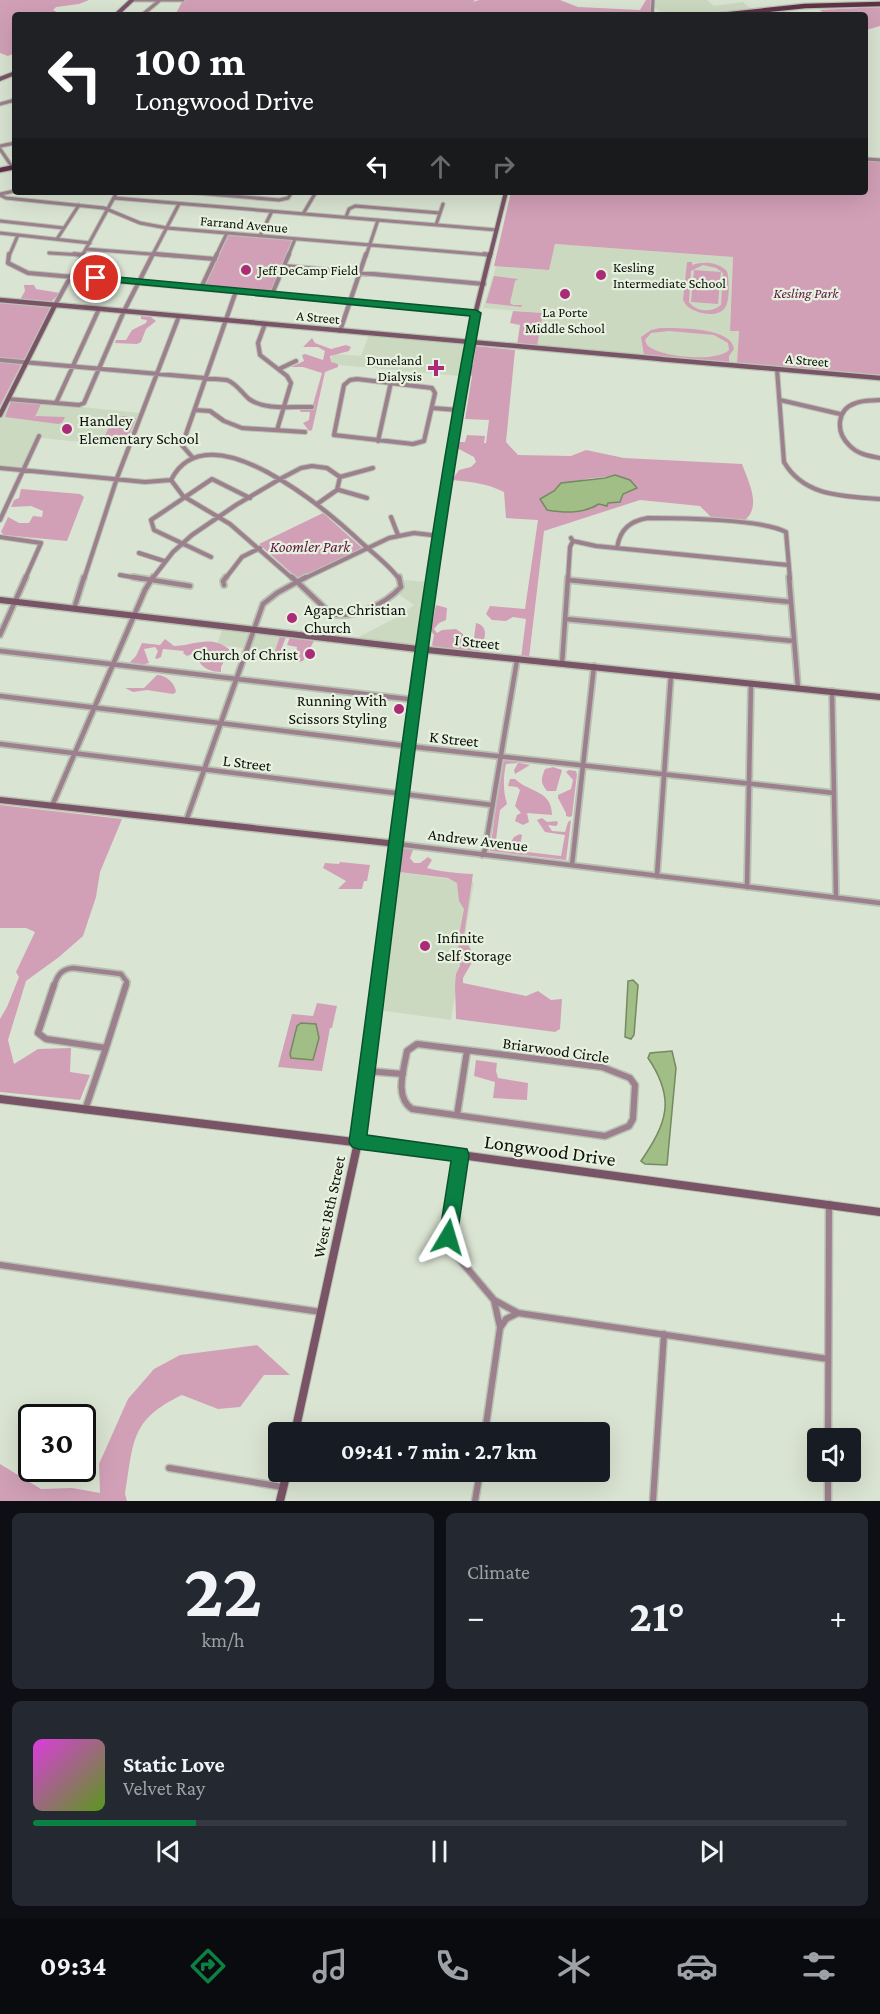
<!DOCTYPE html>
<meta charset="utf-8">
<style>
body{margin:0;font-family:"Crimson Pro",serif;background:#242831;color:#f1f3f6;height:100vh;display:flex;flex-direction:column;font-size:22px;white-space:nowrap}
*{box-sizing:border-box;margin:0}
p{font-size:20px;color:#9ea1a6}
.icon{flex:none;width:33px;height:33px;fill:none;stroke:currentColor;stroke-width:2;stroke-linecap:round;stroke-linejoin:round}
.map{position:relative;height:1501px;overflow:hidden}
.details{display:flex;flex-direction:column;gap:12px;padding:12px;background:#0d0f14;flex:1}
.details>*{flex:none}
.guide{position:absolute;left:12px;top:12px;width:856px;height:183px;border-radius:6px;box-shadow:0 6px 24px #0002;background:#202124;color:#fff;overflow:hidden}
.tools{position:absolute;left:807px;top:1428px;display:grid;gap:12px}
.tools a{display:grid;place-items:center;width:54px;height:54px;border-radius:6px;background:#171b24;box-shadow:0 6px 24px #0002;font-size:30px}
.speed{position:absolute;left:18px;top:1404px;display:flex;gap:12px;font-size:30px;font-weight:700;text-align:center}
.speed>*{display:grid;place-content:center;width:78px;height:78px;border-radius:50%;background:#171b24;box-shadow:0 6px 24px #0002;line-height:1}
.speed .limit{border:3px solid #111;border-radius:9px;background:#fff;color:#111}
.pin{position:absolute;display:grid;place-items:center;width:51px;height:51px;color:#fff;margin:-26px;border:3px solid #fff;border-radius:50%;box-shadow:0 2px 6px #0007}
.me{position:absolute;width:66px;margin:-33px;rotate:7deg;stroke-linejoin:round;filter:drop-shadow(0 0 4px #0008)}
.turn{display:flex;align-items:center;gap:21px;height:126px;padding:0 24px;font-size:27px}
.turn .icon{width:78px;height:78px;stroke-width:2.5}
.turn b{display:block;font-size:42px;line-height:51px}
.lanes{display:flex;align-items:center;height:57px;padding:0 24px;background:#0003;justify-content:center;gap:30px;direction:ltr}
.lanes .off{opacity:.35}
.big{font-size:45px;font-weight:700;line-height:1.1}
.details .widget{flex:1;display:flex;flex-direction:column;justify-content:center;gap:9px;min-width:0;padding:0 21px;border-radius:9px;background:#242831}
.details .dial{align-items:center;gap:0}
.dial b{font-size:78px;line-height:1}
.song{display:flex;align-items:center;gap:18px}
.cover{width:72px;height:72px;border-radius:9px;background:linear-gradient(135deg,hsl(300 70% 55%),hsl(90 70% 35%))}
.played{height:6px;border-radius:3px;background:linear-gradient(90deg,#0b8043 20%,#363941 20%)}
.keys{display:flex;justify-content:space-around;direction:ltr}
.heat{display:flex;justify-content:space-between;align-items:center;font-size:33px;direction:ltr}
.details .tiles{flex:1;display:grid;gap:12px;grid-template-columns:1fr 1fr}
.widget:last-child{grid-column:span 2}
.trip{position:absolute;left:268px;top:1422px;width:342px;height:60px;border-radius:6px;background:#171b24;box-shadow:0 6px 24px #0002;font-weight:700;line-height:60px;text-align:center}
.tab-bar{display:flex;height:96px;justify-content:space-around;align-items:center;background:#090b0e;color:#9ea1a6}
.tab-bar .icon{width:42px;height:42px}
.tab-bar .current{color:#0b8043}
.tab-bar b{font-size:27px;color:#f1f3f6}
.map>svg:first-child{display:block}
.built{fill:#ccd9c1}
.green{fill:#d1a0b7;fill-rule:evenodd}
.water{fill:#a0be85;stroke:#748a60;stroke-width:1.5}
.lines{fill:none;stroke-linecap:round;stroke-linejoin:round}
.street-far3-casing{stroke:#b9c2b2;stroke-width:5}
.street-far2-casing{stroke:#b9c2b2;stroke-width:6}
.street-far1-casing{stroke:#b9c2b2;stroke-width:8}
.street-casing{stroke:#b9c2b2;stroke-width:9}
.secondary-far3-casing{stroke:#b9c2b2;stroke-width:6}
.secondary-far2-casing{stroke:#b9c2b2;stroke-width:7}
.secondary-far1-casing{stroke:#b9c2b2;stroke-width:9}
.secondary-casing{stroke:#b9c2b2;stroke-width:10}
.primary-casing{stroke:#b9c2b2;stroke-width:7}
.street-far3{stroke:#9c808d;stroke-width:3}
.street-far2{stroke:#9c808d;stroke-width:4}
.street-far1{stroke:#9c808d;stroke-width:4.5}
.street{stroke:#9c808d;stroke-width:6}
.secondary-far3{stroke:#795366;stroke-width:4}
.secondary-far2{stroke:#795366;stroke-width:4.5}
.secondary-far1{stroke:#795366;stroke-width:6}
.secondary{stroke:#795366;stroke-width:8}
.primary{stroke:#60324a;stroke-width:4.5}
.route{fill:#0b8043;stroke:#07532c;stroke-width:1.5}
.poi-dot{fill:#ac2b79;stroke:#e7f1df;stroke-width:2}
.labels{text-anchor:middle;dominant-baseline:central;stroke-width:4.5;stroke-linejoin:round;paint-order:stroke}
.far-street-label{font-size:14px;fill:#0c0f09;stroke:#e7f1df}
.far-poi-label{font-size:14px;fill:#0c0f09;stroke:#e7f1df;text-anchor:start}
.far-park-label{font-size:14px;font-style:italic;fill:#5d1340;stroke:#e7f1df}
.poi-label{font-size:16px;fill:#0c0f09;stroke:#e7f1df;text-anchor:start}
.park-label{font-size:16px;font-style:italic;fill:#5d1340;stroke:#e7f1df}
.street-label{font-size:16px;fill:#0c0f09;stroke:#e7f1df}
.near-street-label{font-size:20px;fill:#0c0f09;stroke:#e7f1df}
</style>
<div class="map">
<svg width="880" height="1501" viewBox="0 0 880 1501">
<rect width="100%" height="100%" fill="#dae4d2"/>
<path class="built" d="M656,0h51l7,6 29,-4 9,8 -38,5h-50l-10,-8z
M555,244l178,13 -3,74 9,-1 -2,33 -200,-17 6,-33 -60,-5 13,-42 52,4z
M369,335l95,10 -5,31 -131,-12 5,-10 28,2z
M12,400l128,13 -13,34 -85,-9 -7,1 -14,29 -21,-1v-47z
M404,580l24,2 -10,63 -61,-7 42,-22 15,-11 -16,-11 6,-9z
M222,630l27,4 -5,14 -27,-3z
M255,634l25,2 -7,25 -27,-3z
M397,872l77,10 -23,138 -73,-10z"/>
<path class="green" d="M0,0h89l-10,4 -23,3 -3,3 10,5h-48v38l-7,3 -8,-3z
M186,0h289l-2,2 6,-2h81l18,7 62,3 6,-10h6l-2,15 -60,-3 -1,3h-414l7,-13z
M880,7v19l-14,4v-15h-37l-10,-5z
M866,160l14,1v214l-143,-12 2,-32h-9l3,-74 -178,-13 -6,26 -55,-4 17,-74h355z
M229,234l63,6 -22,53 -65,-7z
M687,262h5v3c13,-4 25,-3 35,6 2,8 3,27 -1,35 -7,14 -32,7 -40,-1l-3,-5zM703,265l13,3 7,5 -2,32c-9,8 -25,7 -32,-3l2,-31z
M694,270l27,2 -3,32 -27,-2z
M494,276l24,3 -3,2 -5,22 3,2h9l-1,2 -35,-4z
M24,285h10l2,4 24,4 -9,9 -28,-1 -2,-3 4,-7z
M0,301l51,5 -27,55 -24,-2z
M513,311l30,2 -6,33 -20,-1 3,-20 -10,-2z
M141,316l10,1 5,4 -10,8 -5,13 -4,2 -22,-1 1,-3h10l6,-10 14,-7 1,-3 -6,-1z
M660,328c17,0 72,-1 74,21l-5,7v6l-85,-7 -3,-18 10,-7zM669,331l45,4 14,8 1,7c-12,13 -71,7 -82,-5l-2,-5 6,-7z
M312,338l3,5 16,6 15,-4 5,2 -2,4 -19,5 1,6 7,2v3l-13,5 -13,58 -3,1 -6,-8 6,-3 1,-8h-9l-2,-3 13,-1 10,-35 -19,-6h-12l13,-6 -2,-6 3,-1 18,6 2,-9 -7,-4h-15z
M476,346l39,4 -9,92 12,13 53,1 15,-6 38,8 118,6c6,17 20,42 3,56l-33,-2 -12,-12 -60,-6 -96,31 -15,127h-8l5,-39 -13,-2 -7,4 -14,-1 -6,-6 4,-8 35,3 13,-89 -32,-2 -2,-26c-18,-9 -33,-10 -52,-12l7,-10 12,-3 5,-5 -2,-5 -17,-9 2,-6h6l2,-7 18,1 -1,7h2l3,-23 -24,-1 7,-43 -4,-2 2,-9h3zM615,475l15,5 6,8 -14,6 -2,8 -12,1 -2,3 -7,-2 -8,5 -51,-10c14,-8 30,-16 46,-20 10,-2 19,-1 29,-4z
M0,361l22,2 -22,43z
M11,401l30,3 -7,15 2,-3 29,1 -3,6 -4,1 -53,-7z
M124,416l12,2 -9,22 -23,-3 10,-19z
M21,489l59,5 4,3 -17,44 -63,-6 -3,-3 7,-15 11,6h10l4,-7 9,1 1,-6 -12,-5 -20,1 3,-7 5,-2z
M323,513l39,35 -64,31 -39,-35z
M436,605l11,3 -1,12 -7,3 -5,6 3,4 5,-3 14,-1 7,5v8l10,3 3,-22c14,3 9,18 3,28l-43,-3 -4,-3 2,-10 -3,-4z
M280,636l6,1 -5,13 15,2 1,-5 -10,-2 3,-8 24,4 -11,20 -6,1 -24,-5z
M165,639l9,7c21,-1 38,-12 56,4l-9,17v5c-9,0 -19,-3 -23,-13l14,-5 -10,-4 -15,6 -4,-3 1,-2 -21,-2 -2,8 -4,2 -2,-1 3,-7 -3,-4 -11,2 5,14 -8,2 -11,-3 6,-6 6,-13 18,2z
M157,675c9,0 18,8 19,17l-3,2 -26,-4 -14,2 -8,-4h19z
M505,760l25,5 -15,9 -1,-4 4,-7 -12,1c-3,14 -3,27 1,40l-7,6 -5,37 18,3 -2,-8 3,-5 6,-3 2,1 -3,16 42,5 4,-21 -20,-3 -8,-12 5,-2 5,4 10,-1 1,3 -2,2 -8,-1 4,6 13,1 3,-10 3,-2 -5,40 -76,-9 12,-88z
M553,767l9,3 -6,21h-9c-7,-9 -6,-12 -2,-22z
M569,770l7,1 1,3 -5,42 -2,1 -4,-1v-3l-8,-15v-3l13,-6 2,-9 -7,-8z
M510,779h5c15,14 37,11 37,36l-25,-2 2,9 -6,3 -8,-4 2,-6 4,-2 -6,-7 5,-16 -3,-3 -9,-1z
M0,805l122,14 -22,53 -4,25 -13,39 -24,21 -33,24 -18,59 6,24 24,-15 33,-1 -1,24 20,3 -10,25 -80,-8v-73l7,-12 12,-30 -3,-5 19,-40 -9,-4h-26z
M408,848l5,2 -3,8 4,5h6l8,-6 4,3 -5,8c8,3 38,6 46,6l-9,62 8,16 -1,12 -8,14v5l63,13 12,-5 13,9 11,-1 -2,30 -5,3 -99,-13 -1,-34 1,-11 4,-8 -2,-25 6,-32 -5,-8 -2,-18 -9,-5 -49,-6 2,-20 1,-3z
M340,862l30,3 -3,16h-3l-2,8h-24l8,-8 -23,-13 2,-5 14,1z
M317,1003l20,3 -5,22h-2l-8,43 -44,-4 14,-53 21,2z
M476,1060l21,3 -1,8 2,7 30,5 -1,17 -34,-2 2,-16 -21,-6z
M257,1345l33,30h-26l-24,32 -22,2 -36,-14c-53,25 -48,48 -57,99l2,7h-127v-37l41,25 31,-1 28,5 -1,-29 29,-65 26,-30 26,-14z"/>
<path class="water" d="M615,475l15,5 7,8 -14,6 -3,8 -12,1 -1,3 -8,-2c-16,10 -34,9 -52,6l-7,-11 14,-8 7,-8 44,-5z
M633,980l5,5 -4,50 -3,4 -6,-2 3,-56z
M301,1023l15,1 3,14 -6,22 -22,-2 -1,-4 7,-28z
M672,1051l4,17 -9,97 -22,-1 -4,-3c26,-38 35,-62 7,-103l2,-5z"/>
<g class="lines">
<g class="street-far3-casing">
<path id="street-far3" d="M132,0h51
M142,15l17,-14
M652,15l1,-15
M0,104l15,-4
M0,146l15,-3
M0,149l15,22
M866,159l14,1
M185,192l94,8 9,-2 4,-6
M0,194l15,-3
M0,195l6,3 98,10 36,15 27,5 323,27
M114,198l383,32
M303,214l13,-22
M346,217l3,-8 6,-3 85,7
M0,221l64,7
M436,225l7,-21
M0,233l90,10
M260,236l12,-25
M57,239l22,-34
M86,249l90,7
M49,253l34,2
M9,256l9,-21
M82,256l35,-64
M152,256l27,-52
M216,256l11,-23
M288,256l7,-17
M366,256l12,-36"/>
</g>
<g class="street-far2-casing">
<path id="street-far2" d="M9,254l-1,9 20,10 448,40
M74,254l9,1
M156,254l59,5
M484,254l6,1
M284,266l200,18
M201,288l16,-34
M272,294l17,-40
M55,305l28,-51
M265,324l-7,19 2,12 27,21 4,7 -14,47
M340,331l26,-77
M0,360l227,20c10,4 14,12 22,19 17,12 44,7 63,8
M279,369l17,-8
M777,369l7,93c20,35 60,34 96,37
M357,379l75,9 3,5 -11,48 -11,3 -79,-9 10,-50 6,-5z
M8,399l71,6 5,-2 40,-92 29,-57
M780,400l60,14
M880,400c-8,1 -17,0 -24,3 -19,6 -21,28 -7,42 8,9 20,11 31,13
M56,403l43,-94
M432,408l26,2
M195,410l15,1 14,10 18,7 63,4
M186,434l50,-143
M378,441l13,-59
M180,443l13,15
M0,468l145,14 26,-2
M340,477l33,-9
M339,490l28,8
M391,517l7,18
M0,520l39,-84
M0,537l41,6 -16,36
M571,538l2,3 23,5 192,19
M617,548c3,-19 13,-27 31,-30 30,0 114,1 138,14l4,47
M139,553l25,8
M211,557l-57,-27 -3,-10 61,-41 38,19
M120,575l23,4
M84,579l33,-101 62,-162
M152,579l21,-27 19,-17 44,-30 44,-26 21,-11 11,-2 15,2 13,9 -3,13 -20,14
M225,579l17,-22 18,-9
M293,579l-63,-55 -47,-28 -12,-16c37,-73 158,32 192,64 12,11 27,22 36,35
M303,579l86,-41 25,-5 26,3
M568,579l2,-32 3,-6"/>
</g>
<g class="street-far1-casing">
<path id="street-far1" d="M133,577l57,9
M292,577l39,37c24,5 54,-10 70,-27l-2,-10
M789,577l9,111
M568,580l223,22
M224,585l-1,-4 3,-4
M74,609l10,-32
M566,619l228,22
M0,635l26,-58
M0,651l416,49
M562,664l6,-87
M832,691l4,206
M0,696l406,50 428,47
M0,744l492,61
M52,806l93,-216 8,-13
M186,821l77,-217 14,-11 29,-16
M397,844l483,59
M482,855l3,-5 32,-190
M572,865l22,-199
M657,876l14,-201
M747,887l4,-204
M54,986c3,-10 7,-17 19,-18l48,6 6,8 -1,4"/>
</g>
<g class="street-casing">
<path id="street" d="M54,985l-16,48 8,6 60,9 20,-63
M417,1044l185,23 28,11 5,7 -2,34 -4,7 -24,10 -193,-27c-18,-12 -8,-40 -5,-58z
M367,1071l36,3
M85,1110l21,-62
M457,1115l10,-64
M461,1155l-12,69 1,24 44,52 24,13 310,46
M0,1265l321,47
M494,1300l6,27
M485,1432l15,-104 6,-9 12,-6
M828,1438l1,-234
M169,1468l114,19
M828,1472v29
M475,1501l5,-29
M653,1501l11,-167"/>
</g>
<g class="secondary-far3-casing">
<path id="secondary-far3" d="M116,15l16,-15
M0,79l15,-6
M490,256l16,-64"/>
</g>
<g class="secondary-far2-casing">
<path id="secondary-far2" d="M0,300l661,59
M659,359l221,19
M0,415l55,-110
M433,579l43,-268 14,-57"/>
</g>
<g class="secondary-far1-casing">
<path id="secondary-far1" d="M0,600l418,49 462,48
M0,800l397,44
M378,986l55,-409"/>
</g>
<g class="secondary-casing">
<path id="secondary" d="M0,1099l461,56 419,57
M295,1432l63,-290 21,-157
M280,1501l7,-29"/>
</g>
<g class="primary-casing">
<path id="primary" d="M721,15l84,-9 75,-2
M0,170l15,-3"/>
</g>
<use href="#street-far3" class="street-far3"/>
<use href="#street-far2" class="street-far2"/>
<use href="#street-far1" class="street-far1"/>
<use href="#street" class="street"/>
<use href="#secondary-far3" class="secondary-far3"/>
<use href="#secondary-far2" class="secondary-far2"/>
<use href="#secondary-far1" class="secondary-far1"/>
<use href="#secondary" class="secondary"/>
<use href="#primary" class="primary"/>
</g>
<path class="route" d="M96,275l380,35 5,3c-50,272 -79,548 -114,822l100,14 2,6 -12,82 -3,6 -6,3 -6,-3 -3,-6 12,-76 -93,-12 -6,-2 -3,-5c38,-276 69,-553 121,-826l-377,-36 -2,-2z"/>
<g class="poi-dot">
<circle cx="246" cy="270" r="6"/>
<circle cx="601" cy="275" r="6"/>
<circle cx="565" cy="294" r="6"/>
<path d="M433 359h6v6h6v6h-6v6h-6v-6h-6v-6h6z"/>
<circle cx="67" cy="429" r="6"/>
<circle cx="292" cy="618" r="6"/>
<circle cx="310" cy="654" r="6"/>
<circle cx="399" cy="709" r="6"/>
<circle cx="425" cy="946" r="6"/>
</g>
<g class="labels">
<g class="far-street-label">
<text transform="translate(244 224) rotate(5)">Farrand Avenue</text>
<text transform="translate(318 317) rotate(5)">A Street</text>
<text transform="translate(807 360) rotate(5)">A Street</text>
</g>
<g class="far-poi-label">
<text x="613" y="267">Kesling<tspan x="613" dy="16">Intermediate School</tspan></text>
<text x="258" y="270">Jeff DeCamp Field</text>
<text x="565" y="312" text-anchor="middle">La Porte<tspan x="565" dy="16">Middle School</tspan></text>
<text x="422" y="360" text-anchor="end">Duneland<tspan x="422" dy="16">Dialysis</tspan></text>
</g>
<g class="far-park-label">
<text x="806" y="293">Kesling Park</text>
</g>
<g class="poi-label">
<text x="79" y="420">Handley<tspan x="79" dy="18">Elementary School</tspan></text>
<text x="304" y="609">Agape Christian<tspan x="304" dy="18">Church</tspan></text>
<text x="298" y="654" text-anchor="end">Church of Christ</text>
<text x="387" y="700" text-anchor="end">Running With<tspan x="387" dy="18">Scissors Styling</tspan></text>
<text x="437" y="937">Infinite<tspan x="437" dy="18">Self Storage</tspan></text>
</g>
<g class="park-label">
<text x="310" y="546">Koomler Park</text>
</g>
<g class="street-label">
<text transform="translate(477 642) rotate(6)">I Street</text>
<text transform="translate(454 739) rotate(6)">K Street</text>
<text transform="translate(247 763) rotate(7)">L Street</text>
<text transform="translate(478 840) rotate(7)">Andrew Avenue</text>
<text transform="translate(556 1050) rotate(8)">Briarwood Circle</text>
<text transform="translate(329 1207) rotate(-78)">West 18th Street</text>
</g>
<g class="near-street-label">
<text transform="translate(550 1150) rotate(8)">Longwood Drive</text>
</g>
</g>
</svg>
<div class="tools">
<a><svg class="icon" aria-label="sound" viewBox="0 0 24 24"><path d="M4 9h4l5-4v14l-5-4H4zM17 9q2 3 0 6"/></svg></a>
</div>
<div class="speed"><div class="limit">30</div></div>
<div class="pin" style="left:96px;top:278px;background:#d93025"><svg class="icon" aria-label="arrive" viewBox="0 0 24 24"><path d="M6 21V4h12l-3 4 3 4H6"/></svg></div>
<svg class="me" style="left:448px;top:1237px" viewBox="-20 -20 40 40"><path d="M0-17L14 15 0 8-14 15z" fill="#0b8043" stroke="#fff" stroke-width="4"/></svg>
<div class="trip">09:41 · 7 min · 2.7 km</div>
<div class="guide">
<div class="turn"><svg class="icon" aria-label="left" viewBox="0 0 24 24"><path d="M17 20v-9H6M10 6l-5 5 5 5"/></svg><div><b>100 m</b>Longwood Drive</div></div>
<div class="lanes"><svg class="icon" aria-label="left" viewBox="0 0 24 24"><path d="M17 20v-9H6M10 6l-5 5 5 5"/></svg><svg class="icon off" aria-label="ahead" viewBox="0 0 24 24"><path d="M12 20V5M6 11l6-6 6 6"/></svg><svg class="icon off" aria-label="right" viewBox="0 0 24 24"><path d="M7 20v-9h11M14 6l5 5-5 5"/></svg></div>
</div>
</div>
<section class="details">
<div class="tiles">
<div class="widget dial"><b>22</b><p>km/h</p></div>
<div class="widget"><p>Climate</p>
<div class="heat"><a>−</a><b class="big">21°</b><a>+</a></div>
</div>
<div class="widget">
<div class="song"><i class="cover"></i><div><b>Static Love</b><p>Velvet Ray</p></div></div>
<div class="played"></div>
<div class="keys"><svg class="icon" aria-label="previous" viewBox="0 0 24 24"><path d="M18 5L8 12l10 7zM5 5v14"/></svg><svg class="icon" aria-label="pause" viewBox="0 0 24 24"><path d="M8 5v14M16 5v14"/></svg><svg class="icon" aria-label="next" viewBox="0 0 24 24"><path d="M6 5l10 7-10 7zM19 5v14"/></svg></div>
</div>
</div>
</section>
<nav class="tab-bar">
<b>09:34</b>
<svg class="icon current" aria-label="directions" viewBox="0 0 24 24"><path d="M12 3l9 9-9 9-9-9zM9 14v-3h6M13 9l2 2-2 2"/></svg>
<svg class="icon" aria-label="music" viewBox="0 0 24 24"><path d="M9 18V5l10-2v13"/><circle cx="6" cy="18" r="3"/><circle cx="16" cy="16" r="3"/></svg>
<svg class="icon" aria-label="phone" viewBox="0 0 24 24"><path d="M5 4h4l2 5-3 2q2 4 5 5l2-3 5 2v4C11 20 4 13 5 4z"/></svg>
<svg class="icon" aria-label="climate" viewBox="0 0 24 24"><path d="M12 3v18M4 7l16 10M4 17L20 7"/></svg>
<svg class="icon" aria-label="car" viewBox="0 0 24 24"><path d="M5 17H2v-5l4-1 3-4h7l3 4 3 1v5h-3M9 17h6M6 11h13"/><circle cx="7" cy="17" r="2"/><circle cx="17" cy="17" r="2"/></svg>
<svg class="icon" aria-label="filters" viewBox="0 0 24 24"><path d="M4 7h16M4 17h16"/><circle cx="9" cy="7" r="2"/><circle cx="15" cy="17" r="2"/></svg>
</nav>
